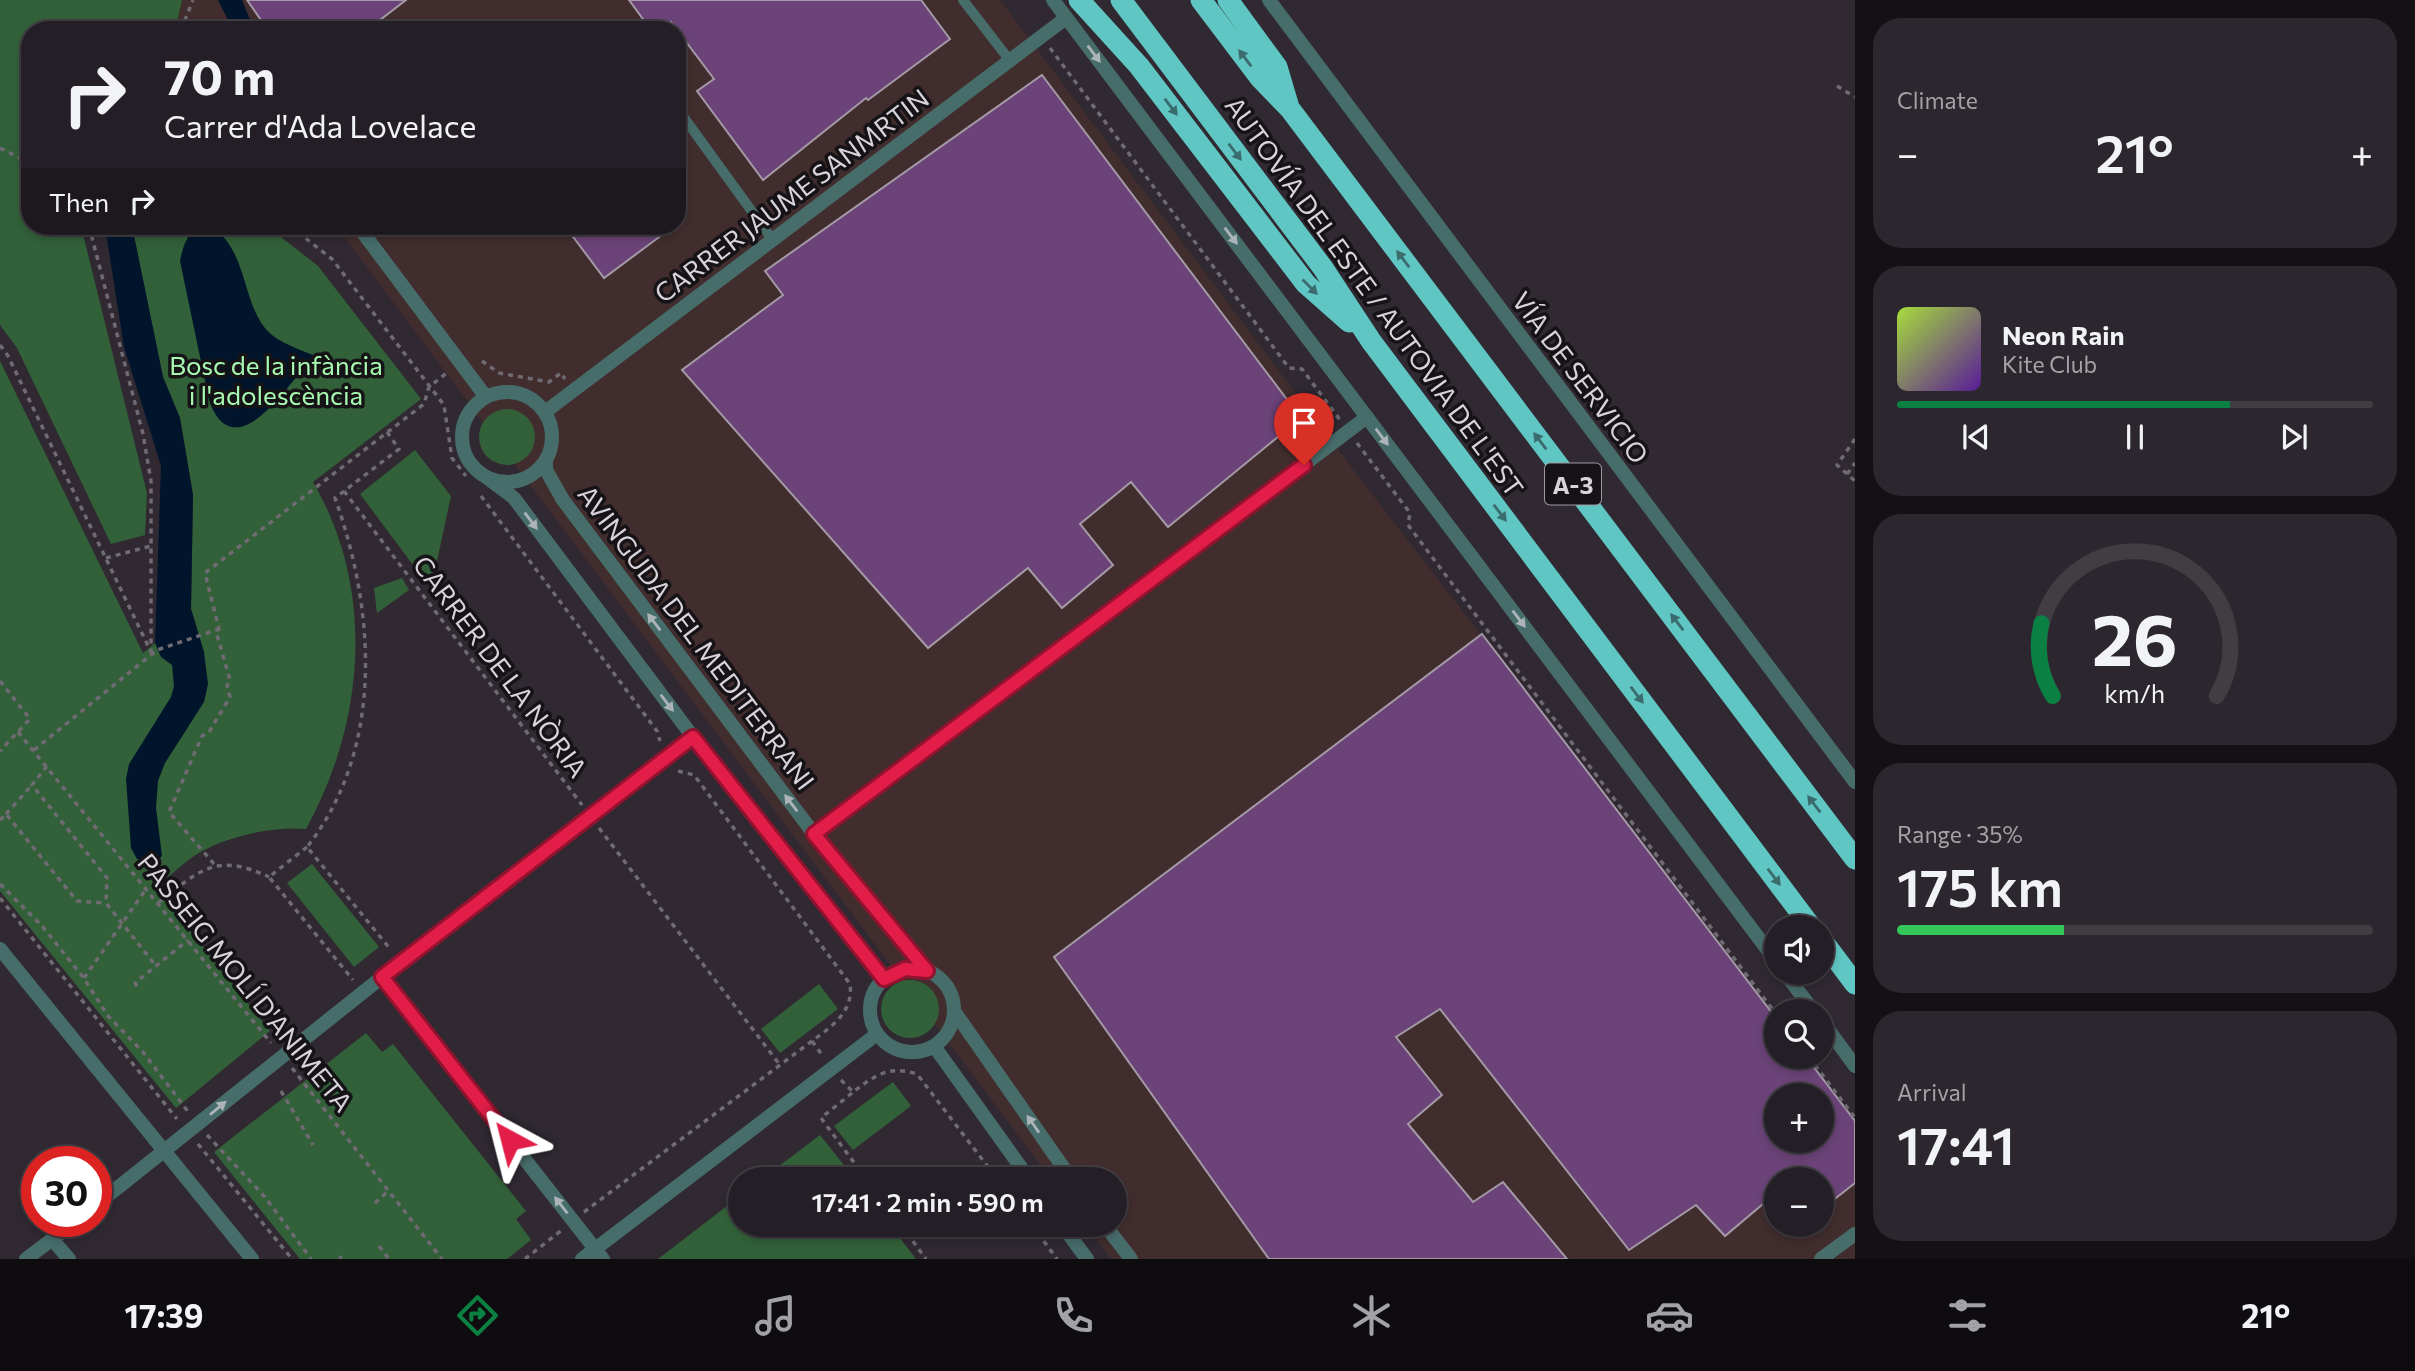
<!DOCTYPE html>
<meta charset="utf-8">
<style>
body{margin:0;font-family:Commissioner,sans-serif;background:#2c272e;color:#f1f3f6;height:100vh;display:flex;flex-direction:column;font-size:26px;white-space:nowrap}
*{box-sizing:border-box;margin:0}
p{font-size:23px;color:#a3a2a7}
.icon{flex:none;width:38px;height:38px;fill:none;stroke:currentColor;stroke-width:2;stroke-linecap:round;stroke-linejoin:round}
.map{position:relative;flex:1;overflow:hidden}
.side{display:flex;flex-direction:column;gap:18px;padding:18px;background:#141115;width:560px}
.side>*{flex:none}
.hud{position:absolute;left:21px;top:21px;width:665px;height:214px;border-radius:28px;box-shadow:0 4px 10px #0003,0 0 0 2px #413d43;background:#241f26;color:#f1f3f6;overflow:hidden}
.fabs{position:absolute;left:1764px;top:915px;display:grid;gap:14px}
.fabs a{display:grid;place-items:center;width:70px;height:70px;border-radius:50%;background:#241f26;box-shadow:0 4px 10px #0003,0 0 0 2px #413d43;font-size:35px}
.speed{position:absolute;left:21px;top:1146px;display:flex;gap:14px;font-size:35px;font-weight:700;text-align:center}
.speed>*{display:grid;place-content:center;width:91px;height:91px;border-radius:50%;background:#241f26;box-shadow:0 4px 10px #0003,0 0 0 2px #413d43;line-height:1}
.speed .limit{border:10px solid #d22;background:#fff;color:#111}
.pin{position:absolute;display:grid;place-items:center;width:60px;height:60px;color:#fff;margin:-72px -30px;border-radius:50% 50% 50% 0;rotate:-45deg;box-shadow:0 0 7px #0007}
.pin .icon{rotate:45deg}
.me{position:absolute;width:77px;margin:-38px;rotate:322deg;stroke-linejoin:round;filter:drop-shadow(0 0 5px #0008)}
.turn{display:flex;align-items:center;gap:24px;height:147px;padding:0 28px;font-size:32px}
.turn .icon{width:91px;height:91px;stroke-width:2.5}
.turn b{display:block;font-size:49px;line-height:60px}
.then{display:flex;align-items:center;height:66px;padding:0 28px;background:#0003;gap:14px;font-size:26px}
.big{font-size:52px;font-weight:600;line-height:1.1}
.side .tile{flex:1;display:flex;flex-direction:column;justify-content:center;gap:10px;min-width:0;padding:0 24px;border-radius:28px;background:#2c272e}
.side .dial{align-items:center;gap:0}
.dial svg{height:182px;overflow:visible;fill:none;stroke:#413d43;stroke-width:7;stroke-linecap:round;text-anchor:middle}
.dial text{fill:#f1f3f6;stroke:none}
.song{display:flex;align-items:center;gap:21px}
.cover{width:84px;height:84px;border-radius:10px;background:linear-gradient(135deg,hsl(80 70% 55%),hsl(270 70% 35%))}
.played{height:7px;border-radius:4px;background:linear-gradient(90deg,#0b8043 70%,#413d43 70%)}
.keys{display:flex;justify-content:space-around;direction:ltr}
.heat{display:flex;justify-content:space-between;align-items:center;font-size:38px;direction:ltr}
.charge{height:10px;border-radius:5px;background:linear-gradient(90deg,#34c759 35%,#413d43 0)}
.trip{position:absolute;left:728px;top:1167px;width:399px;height:70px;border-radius:35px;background:#241f26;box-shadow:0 4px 10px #0003,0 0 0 2px #413d43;font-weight:600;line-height:70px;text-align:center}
.tab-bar{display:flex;height:112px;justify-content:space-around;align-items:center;background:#0e0c0f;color:#a3a2a7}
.tab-bar .icon{width:49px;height:49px}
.tab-bar .selected{color:#0b8043}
.tab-bar b{font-size:32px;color:#f1f3f6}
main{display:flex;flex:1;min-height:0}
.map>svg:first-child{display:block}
.industrial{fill:#412d2e;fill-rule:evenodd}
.green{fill:#326139}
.water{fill:#00152c}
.building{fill:#6b4378;stroke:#a39aa6;stroke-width:2;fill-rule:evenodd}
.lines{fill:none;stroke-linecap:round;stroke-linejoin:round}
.path{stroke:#706a72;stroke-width:3.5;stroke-dasharray:5 5;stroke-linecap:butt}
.service{stroke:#476d6b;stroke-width:10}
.pedestrian{stroke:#476d6b;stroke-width:14}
.minor{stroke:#476d6b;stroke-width:14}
.tertiary{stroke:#476d6b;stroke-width:14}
.motorway{stroke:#60c6c3;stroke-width:21}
.oneway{fill:#acb4b9}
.oneway2{fill:#3b6c6d}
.route-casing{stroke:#92132f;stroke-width:18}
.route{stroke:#e11d48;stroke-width:12}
.labels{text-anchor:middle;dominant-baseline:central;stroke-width:7;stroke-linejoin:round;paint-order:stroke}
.shield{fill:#161317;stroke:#9e99a0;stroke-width:2}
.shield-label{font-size:24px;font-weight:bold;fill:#d8d3da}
.street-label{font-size:26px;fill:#d8d3da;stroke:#161317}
.park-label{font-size:26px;fill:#a7f8b1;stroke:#161317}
</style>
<main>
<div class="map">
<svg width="1855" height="1259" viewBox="0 0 1855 1259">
<rect width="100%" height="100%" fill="#302932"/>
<path class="industrial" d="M146,0h854l352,468 424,549v40h31l48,62v140h-744l-25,-34h29v-45l-64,-1 -715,-953h341v-196h-504zM1776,1096h46v45h-46zM1776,1180h46v45h-46z"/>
<path class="green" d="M0,0h182l-7,30h-145v196h51l66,267 -2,42 -34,9 -94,-196 -17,-23z
M132,226h135l51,40 103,133 -108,83c63,108 52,240 -7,347 -33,-3 -78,7 -107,24 -15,9 -29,23 -43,34l114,144 -94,77 -176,-217v-530l143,292 12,-10 42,-15 -6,-19 2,-114 -13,-77 -17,-41z
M479 437a28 28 0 1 1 56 0a28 28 0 1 1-56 0Z
M415,450l36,46 -20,93 -71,-95z
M402,578l7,12 -32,23 -3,-25z
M312,864l67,83 -25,20 -67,-84z
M881 1009a29 29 0 1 1 58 0a29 29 0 1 1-58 0Z
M819,984l19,25 -58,44 -19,-24z
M366,1033l16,19 11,-8 133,167 -10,8 15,21 -24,19h-207l-86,-107z
M893,1082l18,24 -58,44 -19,-24z
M820,1135l35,44h-93z
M740,1196v29h150l26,34h-258z"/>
<path class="water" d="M218,0h24l12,30h-21z
M105,226h27l31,151 17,41 13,77 -2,114 13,43 4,32 -4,18 -39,61 -7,18 -2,27 6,48 -6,6 -19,-3 -6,-11 -5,-69 3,-15 42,-67 3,-11 -2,-21 -11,-8 -6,-14 6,-177 -37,-119z
M197,229l18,1c34,23 27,81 57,105 14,11 35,17 50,24l-5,11 -11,-5c-22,26 -73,103 -97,35l-29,-139c3,-13 5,-25 17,-32z"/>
<path class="building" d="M247,0h159l-39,30h-99z
M629,0h292l29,39 -82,61 -2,-2 -103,82 -66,-89 17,-12 -43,-57 -9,8h-11z
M1042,75l259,343 -133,109 -37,-45 -51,42 33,41 -51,43 -34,-40 -100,80 -246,-278 101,-75 -18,-24z
M565,226h109l-70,52z
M1482,634l294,384v39h30l49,64v62l-33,26v-29h-46v13l-51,43 -29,-31 -67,45 -189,-241 -44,28 46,58 -34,29 65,78 30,-20 64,77h-298l-215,-302zM1776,1096h46v45h-46z"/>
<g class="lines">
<path class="path" d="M181,30l12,-30
M1050,48l239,320 13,1 38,51
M1837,86l18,11
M0,148l30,15
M89,226l54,208 8,47v171
M290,226l42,33 112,146 8,53 14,18
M0,345l8,11 144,298
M482,361l17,12 50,9 12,-9 4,6
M387,432l12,17 -64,49c40,112 50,250 -28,349l84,103
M1855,439l-18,26 18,16
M1357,443l53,70 -2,12 368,489
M1847,474l8,-11
M344,491l238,314
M481,496l176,235 3,10
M106,558l45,-12
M0,681l30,38 -30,32
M18,732l253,311
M34,750l123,-100 62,-21
M47,766l-15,19 75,93 -1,25 50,63
M678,771l16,4 156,209c4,28 -19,43 -38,57l10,14
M6,814l26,-29
M0,820l6,-6 71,87 29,2
M599,828l181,237
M307,847l-38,30 84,103
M214,864l-45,-52 33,-76 7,-4 21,-35 -3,-11 3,-6 -13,-45 2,-6 -14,-56 219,-169 5,-17 20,-16
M0,884l42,42 41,51 25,39 35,36 46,61
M0,898l177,221
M158,903c42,-33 58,-51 111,-26
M84,978l62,-89
M137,986l-2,-3 53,-43
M1809,1057l46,61
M292,1068l150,191
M841,1080l12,12c23,-17 35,-27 64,-18l81,106
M281,1091l32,54
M852,1093l-31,25 46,62
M207,1135l58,62 46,62
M198,1144l94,115
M375,1203l13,-12
M584,1212l228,-171
M901,1225l25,34
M1032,1225l25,34
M379,1246l10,13
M340,1259l1,-3
M525,1259l37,-29"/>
<path class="service" d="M963,0l48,62
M677,108l95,131"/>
<path class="pedestrian" d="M52,1239l17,20"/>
<path class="minor" d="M1269,0l586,782
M358,226l128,171
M462 437a45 45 0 1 1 90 0a45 45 0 1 1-90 0Z
M545,412l521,-394
M546,459v11l17,30 251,334 113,137
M482,474l32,24 179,239 191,242
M814,834l553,-417
M0,949l252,310
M870 1010a42 42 0 1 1 84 0a42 42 0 1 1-84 0Z
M382,977l221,282
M954,1011l118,169
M934,1046l96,134
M96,1205l305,-243 292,-225
M1062,1225l25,34
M1105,1225l26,34
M26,1259l49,-37
M582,1259l295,-225
M1821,1259l34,-25"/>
<path class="tertiary" d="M1053,0l723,961
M1785,973l29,39
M1822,1021l33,45"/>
<path class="motorway" d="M1079,0l60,66 167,218 43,38
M1121,0l202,268 48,73 441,587
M1201,0l59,78 30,31 565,750
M1228,0l49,67 11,37
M1822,940l33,44"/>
</g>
<defs><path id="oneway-solid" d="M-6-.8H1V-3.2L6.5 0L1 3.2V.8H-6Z" transform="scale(1.75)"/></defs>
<g class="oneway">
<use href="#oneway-solid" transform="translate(1094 54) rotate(53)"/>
<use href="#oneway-solid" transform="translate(1231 236) rotate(53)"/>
<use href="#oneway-solid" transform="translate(1382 437) rotate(53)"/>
<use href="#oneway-solid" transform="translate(531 521) rotate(53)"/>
<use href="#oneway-solid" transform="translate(1519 619) rotate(53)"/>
<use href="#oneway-solid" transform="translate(654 622) rotate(-127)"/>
<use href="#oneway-solid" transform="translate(667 703) rotate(53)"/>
<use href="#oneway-solid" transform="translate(791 803) rotate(-127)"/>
<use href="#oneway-solid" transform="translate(218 1108) rotate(-40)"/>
<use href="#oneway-solid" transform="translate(1033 1124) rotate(-125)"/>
<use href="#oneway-solid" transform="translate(561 1205) rotate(-128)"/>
</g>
<g class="oneway2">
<use href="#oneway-solid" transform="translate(1245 58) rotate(-127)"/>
<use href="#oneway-solid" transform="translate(1171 107) rotate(53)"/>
<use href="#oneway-solid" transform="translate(1235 152) rotate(53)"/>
<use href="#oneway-solid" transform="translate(1403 259) rotate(-127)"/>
<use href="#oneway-solid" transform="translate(1310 287) rotate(45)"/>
<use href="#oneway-solid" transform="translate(1540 441) rotate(-127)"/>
<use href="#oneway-solid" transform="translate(1500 513) rotate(53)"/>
<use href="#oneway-solid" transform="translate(1677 622) rotate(-127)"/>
<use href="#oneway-solid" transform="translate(1637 695) rotate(53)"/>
<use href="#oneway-solid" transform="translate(1814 804) rotate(-127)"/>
<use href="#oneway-solid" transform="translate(1774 877) rotate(53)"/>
</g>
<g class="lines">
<g class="route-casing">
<path id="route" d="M510,1140l-128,-163 311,-240 191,242 21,-10 22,2 -113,-137 490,-369"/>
</g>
<use href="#route" class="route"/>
</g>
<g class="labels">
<rect class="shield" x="1545" y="463.5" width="56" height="41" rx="5"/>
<g class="shield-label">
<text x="1573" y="484">A-3</text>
</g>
<g class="street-label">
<text transform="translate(791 195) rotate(-37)">CARRER JAUME SANMRTIN</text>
<text transform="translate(1375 296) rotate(54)">AUTOVÍA DEL ESTE / AUTOVIA DE L'EST</text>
<text transform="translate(1581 377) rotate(53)">VÍA DE SERVICIO</text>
<text transform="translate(697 637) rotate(53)">AVINGUDA DEL MEDITERRANI</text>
<text transform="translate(501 666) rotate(53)">CARRER DE LA NÒRIA</text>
<text transform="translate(246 982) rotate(51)">PASSEIG MOLÍ D'ANIMETA</text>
</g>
<g class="park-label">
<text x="276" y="364">Bosc de la infància<tspan x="276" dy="30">i l'adolescència</tspan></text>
</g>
</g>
</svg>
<div class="fabs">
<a><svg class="icon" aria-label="sound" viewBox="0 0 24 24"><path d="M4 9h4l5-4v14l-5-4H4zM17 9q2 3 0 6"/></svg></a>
<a><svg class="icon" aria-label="search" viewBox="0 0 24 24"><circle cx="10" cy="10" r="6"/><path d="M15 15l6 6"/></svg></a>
<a>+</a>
<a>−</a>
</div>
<div class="speed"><div class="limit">30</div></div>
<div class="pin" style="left:1304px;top:465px;background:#d93025"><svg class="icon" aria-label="arrive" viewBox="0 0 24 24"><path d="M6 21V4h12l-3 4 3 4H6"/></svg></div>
<svg class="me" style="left:510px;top:1140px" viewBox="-20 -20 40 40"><path d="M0-17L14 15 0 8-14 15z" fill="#e11d48" stroke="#fff" stroke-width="4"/></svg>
<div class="trip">17:41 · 2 min · 590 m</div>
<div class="hud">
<div class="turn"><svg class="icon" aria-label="right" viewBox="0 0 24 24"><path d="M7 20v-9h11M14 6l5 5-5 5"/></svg><div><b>70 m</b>Carrer d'Ada Lovelace</div></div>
<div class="then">Then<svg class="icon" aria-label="right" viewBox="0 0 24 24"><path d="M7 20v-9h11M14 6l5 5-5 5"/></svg></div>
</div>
</div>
<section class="side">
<div class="tile"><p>Climate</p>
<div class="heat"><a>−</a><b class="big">21°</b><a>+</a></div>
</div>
<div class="tile">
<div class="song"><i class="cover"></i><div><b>Neon Rain</b><p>Kite Club</p></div></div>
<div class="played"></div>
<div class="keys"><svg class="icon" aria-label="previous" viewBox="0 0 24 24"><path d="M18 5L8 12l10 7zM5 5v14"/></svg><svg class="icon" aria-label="pause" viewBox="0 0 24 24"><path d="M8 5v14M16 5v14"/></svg><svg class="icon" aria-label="next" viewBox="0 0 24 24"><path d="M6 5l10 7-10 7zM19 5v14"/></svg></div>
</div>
<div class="tile dial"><svg viewBox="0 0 100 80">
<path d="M14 69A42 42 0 1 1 86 69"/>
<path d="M14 69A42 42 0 0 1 9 37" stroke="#0b8043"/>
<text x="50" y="56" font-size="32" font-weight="700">26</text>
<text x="50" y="72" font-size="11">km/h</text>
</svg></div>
<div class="tile"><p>Range · 35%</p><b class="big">175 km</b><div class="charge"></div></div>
<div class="tile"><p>Arrival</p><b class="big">17:41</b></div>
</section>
</main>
<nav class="tab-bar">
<b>17:39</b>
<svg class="icon selected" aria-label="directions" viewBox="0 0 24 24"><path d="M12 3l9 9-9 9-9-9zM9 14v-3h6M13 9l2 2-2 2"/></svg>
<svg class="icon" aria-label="music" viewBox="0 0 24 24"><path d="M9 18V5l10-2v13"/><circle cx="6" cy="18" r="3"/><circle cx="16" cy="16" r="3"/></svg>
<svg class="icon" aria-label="phone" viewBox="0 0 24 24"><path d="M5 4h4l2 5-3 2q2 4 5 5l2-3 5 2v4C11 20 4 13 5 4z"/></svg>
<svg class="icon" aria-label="climate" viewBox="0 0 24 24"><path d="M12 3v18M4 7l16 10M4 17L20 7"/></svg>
<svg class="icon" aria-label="car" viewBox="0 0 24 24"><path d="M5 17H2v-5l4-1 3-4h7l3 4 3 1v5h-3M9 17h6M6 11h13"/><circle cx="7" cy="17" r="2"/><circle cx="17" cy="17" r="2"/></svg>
<svg class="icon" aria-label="filters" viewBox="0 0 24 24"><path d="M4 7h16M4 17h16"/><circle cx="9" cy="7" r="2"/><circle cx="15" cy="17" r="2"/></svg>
<b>21°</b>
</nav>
